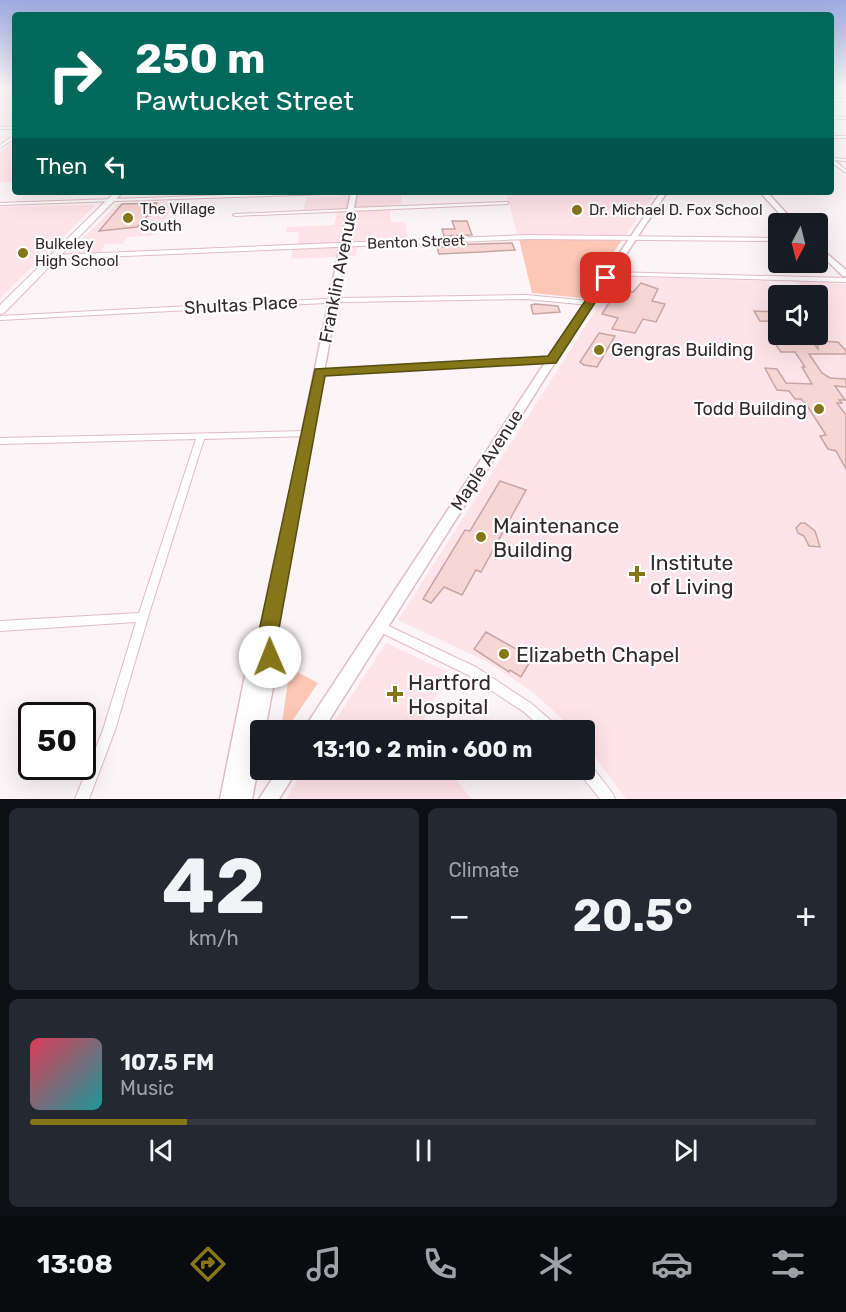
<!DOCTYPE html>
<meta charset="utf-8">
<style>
body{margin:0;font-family:Rubik,sans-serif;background:#242831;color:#f1f3f6;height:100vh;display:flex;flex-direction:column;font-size:22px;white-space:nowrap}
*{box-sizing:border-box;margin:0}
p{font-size:20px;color:#9ea1a6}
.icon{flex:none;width:33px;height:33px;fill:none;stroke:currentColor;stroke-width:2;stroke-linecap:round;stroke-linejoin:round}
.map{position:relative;height:799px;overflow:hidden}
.panel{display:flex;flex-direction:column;gap:9px;padding:9px;background:#0d0f14;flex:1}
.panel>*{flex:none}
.guide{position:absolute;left:12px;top:12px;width:822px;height:183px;border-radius:6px;box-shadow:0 6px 24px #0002;background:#00695c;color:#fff;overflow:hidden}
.needle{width:39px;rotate:187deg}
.controls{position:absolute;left:768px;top:213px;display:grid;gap:12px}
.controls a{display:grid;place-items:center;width:60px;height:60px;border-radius:6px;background:#171b24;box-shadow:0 6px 24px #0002;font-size:30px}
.speed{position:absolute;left:18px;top:702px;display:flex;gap:12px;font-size:30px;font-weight:700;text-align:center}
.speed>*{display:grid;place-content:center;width:78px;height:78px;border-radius:50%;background:#171b24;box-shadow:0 6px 24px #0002;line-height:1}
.speed .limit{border:3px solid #111;border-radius:9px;background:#fff;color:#111}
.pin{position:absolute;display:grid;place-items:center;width:51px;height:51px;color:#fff;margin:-26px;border-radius:12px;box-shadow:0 3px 9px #0006}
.me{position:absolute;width:66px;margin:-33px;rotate:359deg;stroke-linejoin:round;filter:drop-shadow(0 0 4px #0008)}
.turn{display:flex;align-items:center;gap:21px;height:126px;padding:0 24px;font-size:27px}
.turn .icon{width:78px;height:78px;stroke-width:2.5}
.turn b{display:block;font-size:42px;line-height:51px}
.then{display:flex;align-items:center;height:57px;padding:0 24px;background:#0003;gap:12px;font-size:22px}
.big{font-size:45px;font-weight:700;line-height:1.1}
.panel .card{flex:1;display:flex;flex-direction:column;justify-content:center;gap:9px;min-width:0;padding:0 21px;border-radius:9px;background:#242831}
.panel .dial{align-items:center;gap:0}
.dial b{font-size:78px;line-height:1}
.song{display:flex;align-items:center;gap:18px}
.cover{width:72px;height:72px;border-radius:9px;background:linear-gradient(135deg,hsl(350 70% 55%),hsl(180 70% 35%))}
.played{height:6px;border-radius:3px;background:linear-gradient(90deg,#85761a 20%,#363941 20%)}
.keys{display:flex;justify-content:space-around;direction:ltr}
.heat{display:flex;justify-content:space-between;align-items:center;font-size:33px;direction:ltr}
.panel .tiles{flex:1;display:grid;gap:9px;grid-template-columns:1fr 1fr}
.card:last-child{grid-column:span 2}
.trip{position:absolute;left:250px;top:720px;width:345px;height:60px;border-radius:6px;background:#171b24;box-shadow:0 6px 24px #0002;font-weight:700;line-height:60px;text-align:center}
.menu{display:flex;height:96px;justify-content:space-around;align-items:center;background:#090b0e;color:#9ea1a6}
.menu .icon{width:42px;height:42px}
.menu .active{color:#85761a}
.menu b{font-size:27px;color:#f1f3f6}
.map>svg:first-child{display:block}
.built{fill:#ffe3ea}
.green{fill:#fcc8b5}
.building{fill:#f7d6d5;stroke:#c9a5a4;stroke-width:1.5}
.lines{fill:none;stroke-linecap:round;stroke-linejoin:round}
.minor-casing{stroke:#e1bdc6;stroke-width:2}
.tertiary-casing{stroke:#e1bdc6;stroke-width:2}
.secondary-casing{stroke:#e1bdc6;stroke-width:3}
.primary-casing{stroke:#e1bdc6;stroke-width:2}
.minor{fill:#fff;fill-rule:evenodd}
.tertiary{fill:#fff;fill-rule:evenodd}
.secondary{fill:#fff;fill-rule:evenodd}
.primary{fill:#fff;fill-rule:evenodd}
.route{fill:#85761a;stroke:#564d11;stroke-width:1.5}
.poi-dot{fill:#85761a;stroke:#fff;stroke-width:2}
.labels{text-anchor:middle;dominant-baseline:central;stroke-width:4.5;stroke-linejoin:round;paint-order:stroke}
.far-poi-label{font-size:15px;fill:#35282b;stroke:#fff;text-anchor:start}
.far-street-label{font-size:15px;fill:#35282b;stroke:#fff}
.street-label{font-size:18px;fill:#35282b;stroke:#fff}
.poi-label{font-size:18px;fill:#35282b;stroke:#fff;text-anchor:start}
.near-poi-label{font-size:21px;fill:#35282b;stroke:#fff;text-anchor:start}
</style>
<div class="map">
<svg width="846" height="799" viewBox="0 0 846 799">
<rect width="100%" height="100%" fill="#fcf4f6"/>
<path class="built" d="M0,89h15v37h-15z
M15,141v41h-15v-30z
M342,192h110l-51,2 1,10 -13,1 2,17h14l3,17 -49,2 -3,15 -65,3 2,-10h4l2,-17h-13l1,-5 47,-2 4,-16 -35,2 4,-14 34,-1z
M506,192h150l-30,43 -109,-1z
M175,202l-14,27 -5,1 -4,6 -25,1 -4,7h-18l-4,8 -32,1 48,-49z
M93,205l2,1 -95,92v-91z
M617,277l149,4 12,17v36h40v-38l-9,-1 -12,-14 49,3v511l-7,4h-213l-41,-56v-13h-11l-40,-37 -46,-31 -90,-42z
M386,643l62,29 -29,58h-90z
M304,770h131l21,9 15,20h-185z"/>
<path class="green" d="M519,239h9l94,1 -40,58 -50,-5z
M290,668l28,15 -32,47h-5z"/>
<path class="building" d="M157,203l-7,13h-3l-10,11 -38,4 23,-27z
M452,221h15l5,14 -28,1 -2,-7h13z
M512,243l3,7 -34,2 -42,2 -2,-7h10l-1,-2z
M641,283l17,6 -6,12 13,3 -9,18 -13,-3 -8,14 -23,-4 6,-11 -16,-4 13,-21 2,-4 16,3z
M535,304l23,2 2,6 -27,2 -2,-9z
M754,311l24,1v10l-18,-1z
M599,333l16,3 -18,31 -13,-2 -4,-3z
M785,334h22l11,15v-8l20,1 8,9v3h-37l13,19 8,5 16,1v8l-11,-1 10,14h-6l3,3h-5l9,12v54l-10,-18 -8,-2 -8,-13 6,-1 -20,-31 -5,-5h-6l-6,-8 -12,-1 -12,-22 12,1 9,14 26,1 -10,-17h3l-10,-15h-14l-7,-10 2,-2h12z
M500,481l26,9 -45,82 -5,-2 -14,25 -18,-8 -13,16 -8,-4 42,-69 5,1z
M801,523h4l10,8 5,16 -11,-1 -5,-10 -6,-3 -2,-5z
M486,632l46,26 -11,19 -11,-7 -1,2 -35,-23z"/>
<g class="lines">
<g class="minor-casing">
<path id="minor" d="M831,99h15v2h-15z
M831,116l15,1v2l-15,-1z
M14,135h1v3l-15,10v-3z
M831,136h15v2h-15z
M831,158l15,1v2l-12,-1 12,10v3l-15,-11z
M313,192h43l-2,1 -354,12v-2z
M506,202h2v2l-273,12 -2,-1 2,-1 114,-5 2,-1z
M528,235l250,3v3l-250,-2 -474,20 -3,-2 3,-2z
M552,358l3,2 -1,1 -235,13 -4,-2 4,-2z
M307,431l3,1 1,2 -1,2 -106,3 -56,178 -33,113 -26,69h-14l28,-69 33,-108 -136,9v-10l139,-8 57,-174 -196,5v-6z
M378,621l98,46 56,37 25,22 2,4h-15l-20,-18 -56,-37 -94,-46 -1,-3 1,-3z
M585,763l5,1 23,30 2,5h-15l-20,-25 -1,-4h6z"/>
</g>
<g class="tertiary-casing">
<path id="tertiary" d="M0,127h15v2h-15z
M609,272l237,6v4l-239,-7v-2z
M526,295l64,6 4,2 -4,2 -64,-6 -182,3 -344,18v-4l344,-18z"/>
</g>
<g class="secondary-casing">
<path id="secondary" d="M351,192h6l-83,453 4,16 -13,69h-4v22l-9,47h-32l28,-138 11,-18z
M661,192h6l-117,178 -227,360h-18l2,-6 233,-354z
M760,192h7l29,32h-7z
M818,246l28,24v6h-3l-25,-24z
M278,770h19l-18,29h-20z"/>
</g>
<g class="primary-casing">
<path id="primary" d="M115,192h8l-119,121 -4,1v-9z"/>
</g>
<use href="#minor" class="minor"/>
<use href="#tertiary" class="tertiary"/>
<use href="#secondary" class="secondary"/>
<use href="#primary" class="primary"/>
</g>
<linearGradient id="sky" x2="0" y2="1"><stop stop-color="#9cabe0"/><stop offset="0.44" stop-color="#fefafb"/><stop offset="1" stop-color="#fefafb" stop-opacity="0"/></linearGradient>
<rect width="846" height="201" fill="url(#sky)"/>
<path class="route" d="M606,275l5,3 -55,85 -231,13 -49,269 4,12 -3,6 -7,3 -7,-3 -7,-18 59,-276 233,-13 54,-80z"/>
<g class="poi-dot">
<circle cx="577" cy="210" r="6"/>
<circle cx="128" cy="218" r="6"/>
<circle cx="23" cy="253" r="6"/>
<circle cx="599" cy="350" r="6"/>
<circle cx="819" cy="409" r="6"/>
<circle cx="481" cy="537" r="6"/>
<path d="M634 565h6v6h6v6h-6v6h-6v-6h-6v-6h6z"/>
<circle cx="504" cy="654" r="6"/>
<path d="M392 685h6v6h6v6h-6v6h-6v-6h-6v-6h6z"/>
</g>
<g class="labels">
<g class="far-poi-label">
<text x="140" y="209">The Village<tspan x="140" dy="17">South</tspan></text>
<text x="589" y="210">Dr. Michael D. Fox School</text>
<text x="35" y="244">Bulkeley<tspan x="35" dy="17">High School</tspan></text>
</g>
<g class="far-street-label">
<text transform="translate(416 242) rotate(-2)">Benton Street</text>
</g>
<g class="street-label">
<text transform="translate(338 277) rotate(-79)">Franklin Avenue</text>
<text transform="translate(241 305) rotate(-3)">Shultas Place</text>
<text transform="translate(487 460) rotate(-57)">Maple Avenue</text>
</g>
<g class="poi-label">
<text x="611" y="350">Gengras Building</text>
<text x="807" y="409" text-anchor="end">Todd Building</text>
</g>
<g class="near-poi-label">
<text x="493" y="525">Maintenance<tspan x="493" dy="24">Building</tspan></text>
<text x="650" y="562">Institute<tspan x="650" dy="24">of Living</tspan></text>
<text x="516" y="654">Elizabeth Chapel</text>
<text x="408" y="682">Hartford<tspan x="408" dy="24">Hospital</tspan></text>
</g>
</g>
</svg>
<div class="controls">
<a><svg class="needle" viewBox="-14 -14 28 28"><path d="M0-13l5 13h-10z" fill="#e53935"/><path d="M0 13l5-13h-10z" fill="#9ea1a6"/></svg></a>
<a><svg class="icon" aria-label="sound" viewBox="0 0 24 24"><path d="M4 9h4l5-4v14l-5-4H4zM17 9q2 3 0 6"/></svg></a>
</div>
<div class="speed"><div class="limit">50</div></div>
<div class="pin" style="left:606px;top:278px;background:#d93025"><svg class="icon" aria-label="arrive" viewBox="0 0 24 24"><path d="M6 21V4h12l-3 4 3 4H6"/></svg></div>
<svg class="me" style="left:270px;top:657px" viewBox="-20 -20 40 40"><circle r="19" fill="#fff"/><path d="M0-13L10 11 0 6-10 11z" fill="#85761a"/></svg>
<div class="trip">13:10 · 2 min · 600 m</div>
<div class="guide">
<div class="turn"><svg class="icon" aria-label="right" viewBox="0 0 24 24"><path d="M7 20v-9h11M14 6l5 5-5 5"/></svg><div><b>250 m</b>Pawtucket Street</div></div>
<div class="then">Then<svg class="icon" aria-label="left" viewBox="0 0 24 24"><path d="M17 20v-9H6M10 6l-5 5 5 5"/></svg></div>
</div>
</div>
<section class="panel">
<div class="tiles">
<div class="card dial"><b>42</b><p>km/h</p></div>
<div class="card"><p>Climate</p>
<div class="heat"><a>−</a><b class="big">20.5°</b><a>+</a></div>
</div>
<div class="card">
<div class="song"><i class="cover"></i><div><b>107.5 FM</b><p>Music</p></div></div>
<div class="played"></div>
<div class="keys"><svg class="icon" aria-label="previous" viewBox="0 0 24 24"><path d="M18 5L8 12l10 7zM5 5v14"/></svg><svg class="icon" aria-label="pause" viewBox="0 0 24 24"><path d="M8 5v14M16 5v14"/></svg><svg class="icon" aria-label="next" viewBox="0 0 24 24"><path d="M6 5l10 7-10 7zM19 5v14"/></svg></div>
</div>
</div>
</section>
<nav class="menu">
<b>13:08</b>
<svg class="icon active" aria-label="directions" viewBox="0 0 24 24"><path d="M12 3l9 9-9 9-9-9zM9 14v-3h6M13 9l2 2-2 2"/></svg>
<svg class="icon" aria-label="music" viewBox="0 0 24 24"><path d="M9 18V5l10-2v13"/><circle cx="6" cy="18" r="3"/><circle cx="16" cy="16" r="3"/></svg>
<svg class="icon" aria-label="phone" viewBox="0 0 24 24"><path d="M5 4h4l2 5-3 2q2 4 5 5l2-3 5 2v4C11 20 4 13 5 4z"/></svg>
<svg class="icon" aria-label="climate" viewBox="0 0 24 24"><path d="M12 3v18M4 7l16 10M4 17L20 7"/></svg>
<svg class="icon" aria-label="car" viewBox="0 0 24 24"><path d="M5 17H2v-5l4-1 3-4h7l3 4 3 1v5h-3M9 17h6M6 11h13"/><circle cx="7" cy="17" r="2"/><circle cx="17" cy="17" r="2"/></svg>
<svg class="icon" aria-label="filters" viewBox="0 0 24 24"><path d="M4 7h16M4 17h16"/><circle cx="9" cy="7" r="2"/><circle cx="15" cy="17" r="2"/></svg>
</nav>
